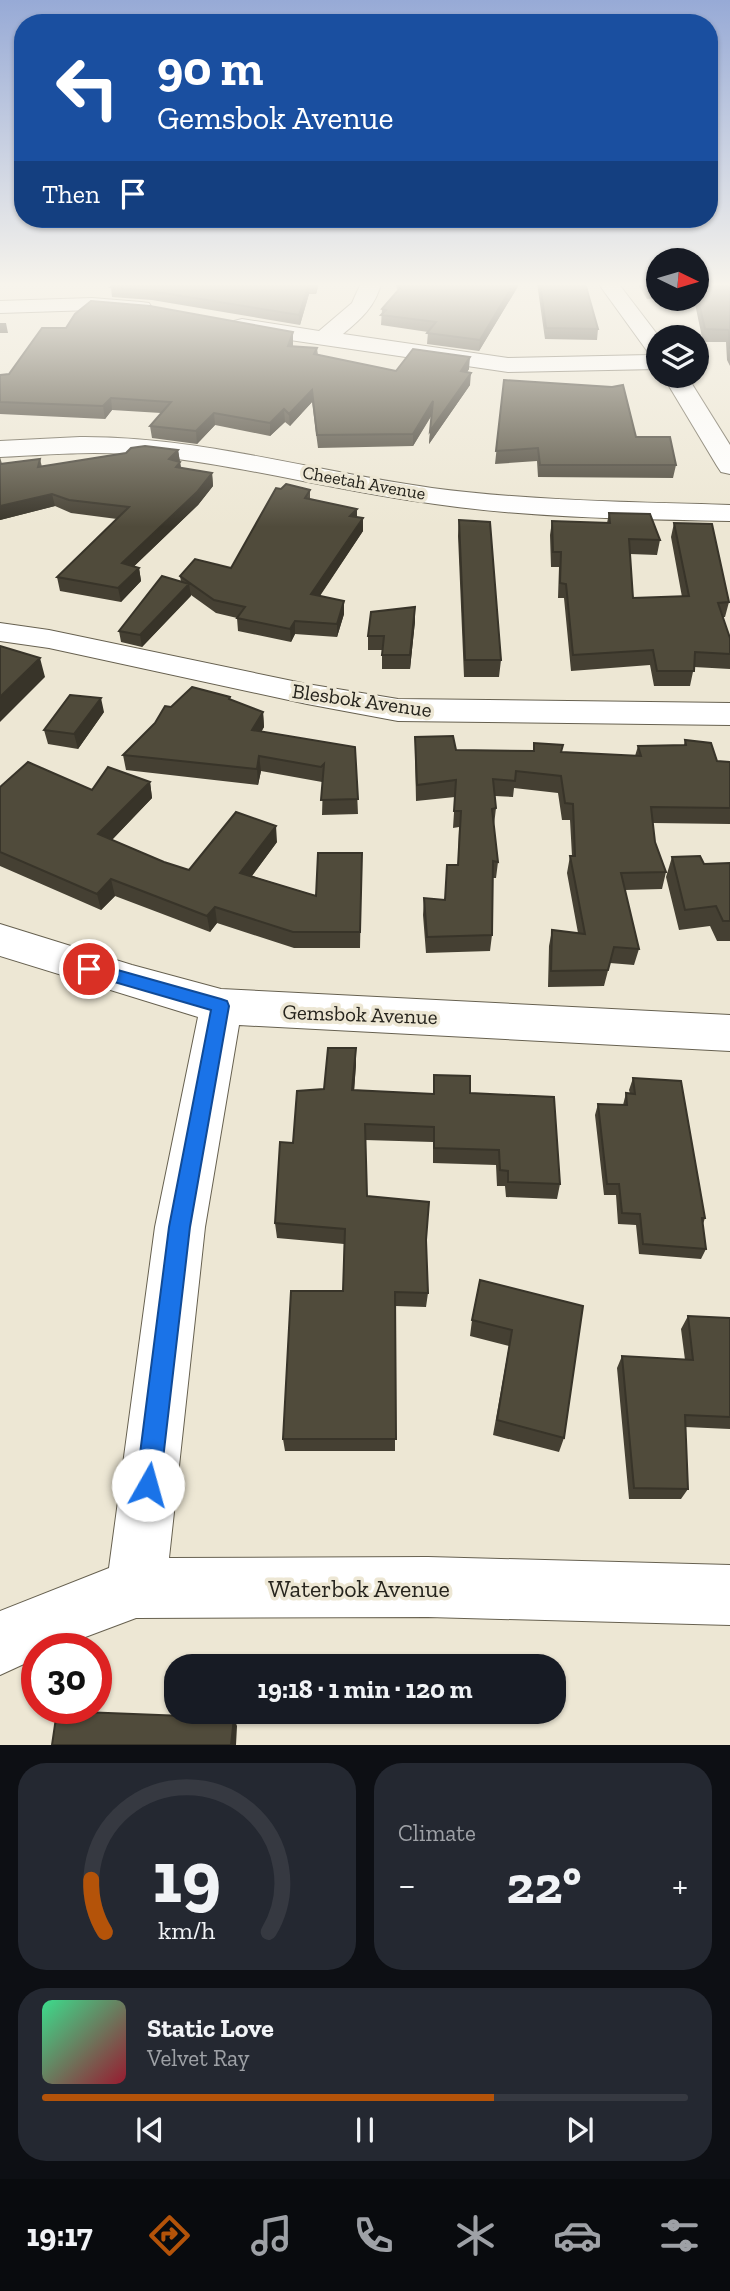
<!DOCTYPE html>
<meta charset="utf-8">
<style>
body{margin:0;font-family:"Zilla Slab",serif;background:#242831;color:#f1f3f6;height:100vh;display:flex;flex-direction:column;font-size:26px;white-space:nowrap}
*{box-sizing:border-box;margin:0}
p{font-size:23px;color:#9ea1a6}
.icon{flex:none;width:38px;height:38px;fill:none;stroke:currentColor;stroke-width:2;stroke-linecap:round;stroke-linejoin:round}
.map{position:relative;height:1745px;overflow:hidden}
.panel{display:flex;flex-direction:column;gap:18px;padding:18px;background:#0d0f14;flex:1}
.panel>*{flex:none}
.hud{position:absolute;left:14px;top:14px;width:704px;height:214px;border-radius:28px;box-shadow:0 2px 5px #0004;background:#1a4fa0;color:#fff;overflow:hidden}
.needle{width:46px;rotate:95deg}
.buttons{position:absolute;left:646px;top:248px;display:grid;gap:14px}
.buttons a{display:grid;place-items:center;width:63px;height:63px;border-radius:50%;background:#171b24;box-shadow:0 2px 5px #0004;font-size:35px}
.speed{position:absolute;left:21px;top:1633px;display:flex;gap:14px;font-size:35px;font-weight:700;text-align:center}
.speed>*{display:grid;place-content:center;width:91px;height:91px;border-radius:50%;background:#171b24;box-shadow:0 2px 5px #0004;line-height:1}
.speed .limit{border:10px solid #d22;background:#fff;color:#111}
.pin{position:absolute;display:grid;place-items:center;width:60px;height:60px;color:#fff;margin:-30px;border:4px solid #fff;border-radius:50%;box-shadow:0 2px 7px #0007}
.me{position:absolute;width:77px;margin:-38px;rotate:7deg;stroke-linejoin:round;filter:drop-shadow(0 0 5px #0008)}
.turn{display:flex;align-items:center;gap:24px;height:147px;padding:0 28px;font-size:32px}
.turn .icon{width:91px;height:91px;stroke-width:2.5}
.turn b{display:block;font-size:49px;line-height:60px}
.then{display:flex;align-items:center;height:66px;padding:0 28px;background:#0003;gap:14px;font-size:26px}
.big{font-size:52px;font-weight:700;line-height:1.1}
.panel .tile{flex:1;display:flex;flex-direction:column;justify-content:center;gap:10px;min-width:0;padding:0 24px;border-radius:28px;background:#242831}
.panel .dial{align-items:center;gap:0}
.dial svg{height:182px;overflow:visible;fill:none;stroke:#363941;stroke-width:7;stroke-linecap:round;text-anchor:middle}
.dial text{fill:#f1f3f6;stroke:none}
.song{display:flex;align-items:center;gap:21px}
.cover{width:84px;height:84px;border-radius:10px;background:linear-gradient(135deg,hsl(150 70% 55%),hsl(350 70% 35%))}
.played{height:7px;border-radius:4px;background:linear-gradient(90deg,#b45309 70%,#363941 70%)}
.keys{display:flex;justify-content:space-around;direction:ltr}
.heat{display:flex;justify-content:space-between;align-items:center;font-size:38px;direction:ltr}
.panel .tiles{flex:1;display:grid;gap:18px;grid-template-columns:1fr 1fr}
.tile:last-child{grid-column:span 2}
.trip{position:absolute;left:164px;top:1654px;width:402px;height:70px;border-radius:28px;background:#171b24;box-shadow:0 2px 5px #0004;font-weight:700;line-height:70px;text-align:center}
.menu{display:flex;height:112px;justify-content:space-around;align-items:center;background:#090b0e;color:#9ea1a6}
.menu .icon{width:49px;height:49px}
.menu .selected{color:#b45309}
.menu b{font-size:32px;color:#f1f3f6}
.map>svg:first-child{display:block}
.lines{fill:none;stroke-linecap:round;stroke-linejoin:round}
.minor-casing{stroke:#676150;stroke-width:2}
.minor{fill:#fff;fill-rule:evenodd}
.wall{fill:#454033}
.shaded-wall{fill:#383429}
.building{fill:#504b3b;stroke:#383429;stroke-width:2}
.route{fill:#1a73e8;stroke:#114b97;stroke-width:2}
.labels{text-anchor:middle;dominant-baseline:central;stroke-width:7;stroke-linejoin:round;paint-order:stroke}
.far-street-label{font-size:18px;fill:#26241d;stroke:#ede7d4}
.street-label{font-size:21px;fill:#26241d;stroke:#ede7d4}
.near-street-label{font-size:24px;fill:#26241d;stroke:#ede7d4}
</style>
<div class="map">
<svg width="730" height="1745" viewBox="0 0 730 1745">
<rect width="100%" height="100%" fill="#ede7d4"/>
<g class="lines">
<g class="minor-casing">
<path id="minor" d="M361,283h20c-5,23 -21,37 -38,51l165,24 142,-3 -52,-72h20l42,55 -2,31 -150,3 -266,-39 -8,-2 -3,-5 3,-5 8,-2 77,12 33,-28z
M92,298l49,4 8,1 3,5 -3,5 -8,1 -49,-4 -92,3v-12z
M663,376h24l43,69v29l-9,-2 -4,-6z
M80,437c119,-1 235,35 352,51 99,13 199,14 298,17v16c-99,-2 -198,-3 -295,-17 -104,-13 -204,-43 -308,-50 -42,-3 -85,1 -127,3v-16z
M0,623l49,7 258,54 91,15 332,4v22l-332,-4 -91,-17 -258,-56 -49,-7z
M0,924l132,41 89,24 509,26v36l-491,-26 -34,202 -36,331 259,-1 302,8v60l-302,-8 -292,1 -80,30h-19v10l-37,17v-64l109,-43 46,-341 43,-210 -198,-61z"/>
</g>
<use href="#minor" class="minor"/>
</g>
<path class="wall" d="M319,283l-3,11h-7l-9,31 -148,-25 -40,-3 -1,-10z
M395,283h125l-41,68 -52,-7 1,-12 -47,-7 1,-16 16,-18z
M537,283h48l13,46 -1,11 -52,-1z
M637,283h21v15l-11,1z
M696,283h34v83l-3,-6 -1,-18h-23l-9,-43h2z
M293,344v2l24,2 1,7 78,16 73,-2 -2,3 3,13 -41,59 3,-29 -19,31 -95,2 -6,-46 -22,24 -5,-4 -15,14 -55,-11 -18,19 -45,-6 -2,-12 11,-13 -49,-3 -7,9 -105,-5v-39z
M504,380l132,57 40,28 -3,13 -135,-1 -1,-16 -42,3z
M178,450l3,18 31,5 1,13 -15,19 -64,61 5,2 2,13 -20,21 -61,-11 -3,-14 60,-58 -46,-6 -16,-7 -55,14v-63l2,7 38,-5 2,8z
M281,489l29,1v9l47,18 6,14 -43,65 24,18 -7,23 -42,-3 -4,8 -53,-11 -1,-13 -21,-5 -25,-18 -49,52 -21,-5 -2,-11 62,-49 -1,-6 51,-8z
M609,513l51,27 -3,15 -27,-1 3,44 49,-1 -11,-60 3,-14 55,79 -4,15h-2l7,21v31l-36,-2 -4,19h-36l-4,-21 -79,6 -7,-73h-6l1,-31h-8l-1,-32 2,-14 55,2z
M459,520l42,140 -2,17h-35l-6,-141z
M415,621l-5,48h-28v-19h-14v-14z
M231,700l32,12 1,15 -3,5 94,15 3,67 -36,1 1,-34 -1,1 -61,-11 -3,14 -132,-15 -3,-15 48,-48z
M104,712l-26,37 -30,-5 -4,-14z
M415,737l41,13 77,1 1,-8 27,9 74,4 3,-10 46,-1 1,-5 32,21 13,1v62l-77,-1 2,19 11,30 -4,17 -37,1 14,59 -5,16 -24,-2 -6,23 -56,1 1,-41 3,-16 26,3 -11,-60 3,-17h2l-2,-36h-8l-4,-27 -44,-5 -1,9 -18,-1 1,12 -2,17 4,37 -2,16h-3l-1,57 -2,16 -64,2 -3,-38 1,-17 21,2 13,-35 1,-38 -6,1 2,-31 -39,4 -1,-48z
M150,782l2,16 -40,42 52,22 25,8 88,-28 -25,34 64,20 46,-43 -2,95h-66l-77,-25 -7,9 -95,-36 -14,14 -101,-44v-79l92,3z
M672,857l32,7 26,-1v78h-13l-7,-15 -31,4 -13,-53z
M356,1048v16l-2,26 79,4 1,-19 36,18 90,91 -3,15 -51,-2 -1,-11h-8l-1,-21 -63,-2v-21l-68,-2 2,56 59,44 2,53 -2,14 -31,-1v145h-110l-2,-12 60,-148 1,-47 -67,-6 -2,-15 49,-134z
M633,1078l72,140 -2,6 3,25 -5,10 -62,-5 -3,-29 -18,-1 -2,-29h-12l-9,-80 3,-11 25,1 3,-12 4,1 -1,-4z
M583,1306l-19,132 -5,14 -66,-17 16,-89 -39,-10 2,-16z
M688,1316l42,2v111l-45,-2 3,62 -7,10h-52l-12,-131 5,-12 63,4 -4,-31z"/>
<path class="shaded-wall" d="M316,283h3l-3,11 -1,-10z
M514,283h6l-41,68 1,-11z
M309,284v10l-9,31 -1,-10z
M0,323h6l2,10h-8z
M293,332v12l-4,14 -1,-12z
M470,357l-1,12 -9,14 1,-12z
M471,373l-1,12 -41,59 1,-13z
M312,390v12l-22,24 -1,-12z
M111,398l1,12 -7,9 -2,-13z
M433,401l-1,13 -19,32v-12z
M284,409l1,13 -15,14v-13z
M214,413l1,12 -18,19 -1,-13z
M178,450l4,25 -13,-16z
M212,473l1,13 -15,19 -74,71 -2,-13z
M52,494l3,12 -55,14v-14z
M357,509v13l-7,-6z
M363,518v13l-51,76 -1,-13z
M139,568l2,13 -20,21 -3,-14z
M189,584l2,12 -49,51 -2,-12z
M344,601v13l-7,23v-13z
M415,607v14l-5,48v-14z
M295,621v13l-4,8 -1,-13z
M40,658l5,19 -45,45v-25z
M101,698l3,14 -26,37 -4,-15z
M263,712l1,15 -11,18 -1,-15z
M259,756l2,15 -3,14 -1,-16z
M150,782l2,16 -50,52 -4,-16z
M276,826l1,16 -35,47 -2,-16z
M111,879l4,17 -14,14 -4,-16z
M215,907l2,16 -7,9 -3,-16z
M356,1048v16l-3,42 -1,-16z
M234,1718l3,8 -1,19h-5z"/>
<path class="building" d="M117,283h199l-1,1h-6l-10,31 -148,-24 -40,-4z
M399,283h115l-34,57 -53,-7 9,-11 -55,-7 5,-5 -4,-1 19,-22z
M540,283h45l13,46 -52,-1z
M646,283h12v4h-9z
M696,283h34v66l-1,-19 -24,-1 -9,-39z
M91,301l59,5 143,26 -5,14 29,2 -3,6 82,17 17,-22 57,8 -9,14 10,2 -41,58 3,-30 -20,33 -96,1 -5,-45 -23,24 -5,-5 -14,14 -56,-10 -18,18 -46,-5 21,-24 -60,-4 -8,8 -103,-4v-27l9,-1 33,-46h24l9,-14z
M504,380l108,7 11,-2 13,52h34l6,28h-136l-2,-17 -42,3z
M145,446l33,4 -9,9 11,3 -4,5 36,6 -15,19 -75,71 17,5 -21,20 -61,-11 72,-70 -60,-7 -17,-6 -52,12v-42l40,-5 -2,8 88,-14 5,-5z
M286,484l24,6 -5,8 52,11 -7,7 13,2 -52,76 33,7 -7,23 -42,-3 -5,8 -53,-11 8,-11 -31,-7 -34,-24 15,-17 36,9 45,-80 5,1z
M609,513l41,1 10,26 -31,-1 4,59 56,-2 -15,-73 38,1 17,78 -11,1 12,35v16l-35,-2 -1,19h-37l-4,-21 -80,5 -7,-71 -6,-1 1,-31h-8l-1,-31 58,2z
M459,520l31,2 11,138h-36z
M162,576l27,8 -49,51 -21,-4z
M415,607l-5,48h-28l2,-19h-16l3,-24z
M0,646l40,12 -40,39z
M192,687l38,10 -1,2 34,13 -11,18 103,17 3,52 -37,1 3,-36 -3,3 -62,-11 -2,13 -134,-14 32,-32 10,-17 6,1z
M70,695l31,3 -27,36 -30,-4z
M453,736l3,14 78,1v-8l29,2 -2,7 80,4 -3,-10 48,-1 -1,-5 26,3 6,18 13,1v46l-79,-1 4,35 11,30 -45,1 18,76 -25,-2 -6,23 -57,1 1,-41 33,4 -15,-78h5l-2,-52 -8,-1 -4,-27 -45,-5 -1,10 -22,-2 3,29 -4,1 6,53 -5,-1 -1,74 -65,2 -3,-39 21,2 2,-35h11l3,-54h-7l2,-31 -39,5 -2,-48z
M28,762l64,28 16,-23 42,15 -52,52 66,28 25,8 47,-58 40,14 -36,47 76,23 2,-43h44l-2,79h-67l-78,-25 -8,9 -96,-37 -14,15 -97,-42v-65z
M700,856l4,8 26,-1v58h-7l-7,-15 -31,4 -13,-53z
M328,1048h28l-4,42 82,4v-19l36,1v17l84,4 6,87 -52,-2v-11l-8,-1 -1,-20 -65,-2v-21l-69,-3 2,72 62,6 -3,38 2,53 -33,-1 1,147h-113l8,-148h52l2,-62 -70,-6 5,-81 13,1 4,-52 27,-2z
M633,1078l48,3 24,137h-3l4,31 -63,-5 -3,-30 -18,-1 -3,-29h-12l-9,-80 29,1 -1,-12 9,1z
M480,1280l103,26 -19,132 -67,-18 15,-90 -40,-10z
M688,1316l42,2v99l-45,-2 3,74 -54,-1 -12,-132 71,4z
M57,1711l177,7 -3,27h-179z"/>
<linearGradient id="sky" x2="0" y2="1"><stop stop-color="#97aad6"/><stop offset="0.54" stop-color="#f7f4ec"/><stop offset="1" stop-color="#f7f4ec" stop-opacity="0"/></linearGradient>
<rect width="730" height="527" fill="url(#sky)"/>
<path class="route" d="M89,962l132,37 6,2 2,5 -39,221 -30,258 -4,8 -8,3 -8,-3 -4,-8 33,-258 42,-217 -128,-37 -2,-4 2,-5z"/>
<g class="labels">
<g class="far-street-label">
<text transform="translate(364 483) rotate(10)">Cheetah Avenue</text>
</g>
<g class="street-label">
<text transform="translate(362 700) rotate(8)">Blesbok Avenue</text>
<text transform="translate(360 1014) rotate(2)">Gemsbok Avenue</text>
</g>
<g class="near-street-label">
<text x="359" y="1588">Waterbok Avenue</text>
</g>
</g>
</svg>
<div class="buttons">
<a><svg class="needle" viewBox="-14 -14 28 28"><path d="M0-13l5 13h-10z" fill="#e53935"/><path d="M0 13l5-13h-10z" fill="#9ea1a6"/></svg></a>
<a><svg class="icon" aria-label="layers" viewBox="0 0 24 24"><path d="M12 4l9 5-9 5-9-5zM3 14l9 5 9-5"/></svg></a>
</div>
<div class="speed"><div class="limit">30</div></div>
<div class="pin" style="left:89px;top:969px;background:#d93025"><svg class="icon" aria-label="arrive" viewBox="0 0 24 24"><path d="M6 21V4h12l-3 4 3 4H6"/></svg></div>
<svg class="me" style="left:148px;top:1485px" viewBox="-20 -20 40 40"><circle r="19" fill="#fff"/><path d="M0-13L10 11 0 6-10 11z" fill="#1a73e8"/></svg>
<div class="trip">19:18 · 1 min · 120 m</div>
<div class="hud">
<div class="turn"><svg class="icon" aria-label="left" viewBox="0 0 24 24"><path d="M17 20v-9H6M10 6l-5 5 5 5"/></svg><div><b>90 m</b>Gemsbok Avenue</div></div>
<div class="then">Then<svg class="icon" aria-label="arrive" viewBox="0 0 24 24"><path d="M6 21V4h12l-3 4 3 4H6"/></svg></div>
</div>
</div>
<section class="panel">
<div class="tiles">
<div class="tile dial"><svg viewBox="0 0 100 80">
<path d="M14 69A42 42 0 1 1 86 69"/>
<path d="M14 69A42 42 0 0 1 8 46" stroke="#b45309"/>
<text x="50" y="56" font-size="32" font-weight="700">19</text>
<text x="50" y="72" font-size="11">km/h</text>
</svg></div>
<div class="tile"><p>Climate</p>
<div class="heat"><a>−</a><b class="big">22°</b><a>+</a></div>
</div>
<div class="tile">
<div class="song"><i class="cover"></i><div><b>Static Love</b><p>Velvet Ray</p></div></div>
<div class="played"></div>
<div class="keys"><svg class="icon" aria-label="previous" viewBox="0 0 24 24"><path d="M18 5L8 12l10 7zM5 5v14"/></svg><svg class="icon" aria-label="pause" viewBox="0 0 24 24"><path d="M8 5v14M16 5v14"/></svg><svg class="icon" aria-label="next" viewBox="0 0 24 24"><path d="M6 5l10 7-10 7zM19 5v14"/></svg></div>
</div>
</div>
</section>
<nav class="menu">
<b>19:17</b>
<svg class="icon selected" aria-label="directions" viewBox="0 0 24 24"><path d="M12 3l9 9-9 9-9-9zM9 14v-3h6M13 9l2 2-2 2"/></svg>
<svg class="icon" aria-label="music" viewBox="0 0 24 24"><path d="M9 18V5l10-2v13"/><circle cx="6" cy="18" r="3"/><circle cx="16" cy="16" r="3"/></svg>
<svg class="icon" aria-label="phone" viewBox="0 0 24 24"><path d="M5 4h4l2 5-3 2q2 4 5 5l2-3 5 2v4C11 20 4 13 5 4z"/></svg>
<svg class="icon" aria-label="climate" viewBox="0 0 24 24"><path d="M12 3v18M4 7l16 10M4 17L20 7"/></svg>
<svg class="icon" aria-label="car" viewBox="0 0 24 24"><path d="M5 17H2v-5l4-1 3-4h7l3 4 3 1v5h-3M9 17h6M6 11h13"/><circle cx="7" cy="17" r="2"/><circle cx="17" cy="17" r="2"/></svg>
<svg class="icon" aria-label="filters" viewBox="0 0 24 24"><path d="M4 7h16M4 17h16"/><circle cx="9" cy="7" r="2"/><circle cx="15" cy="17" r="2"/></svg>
</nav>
